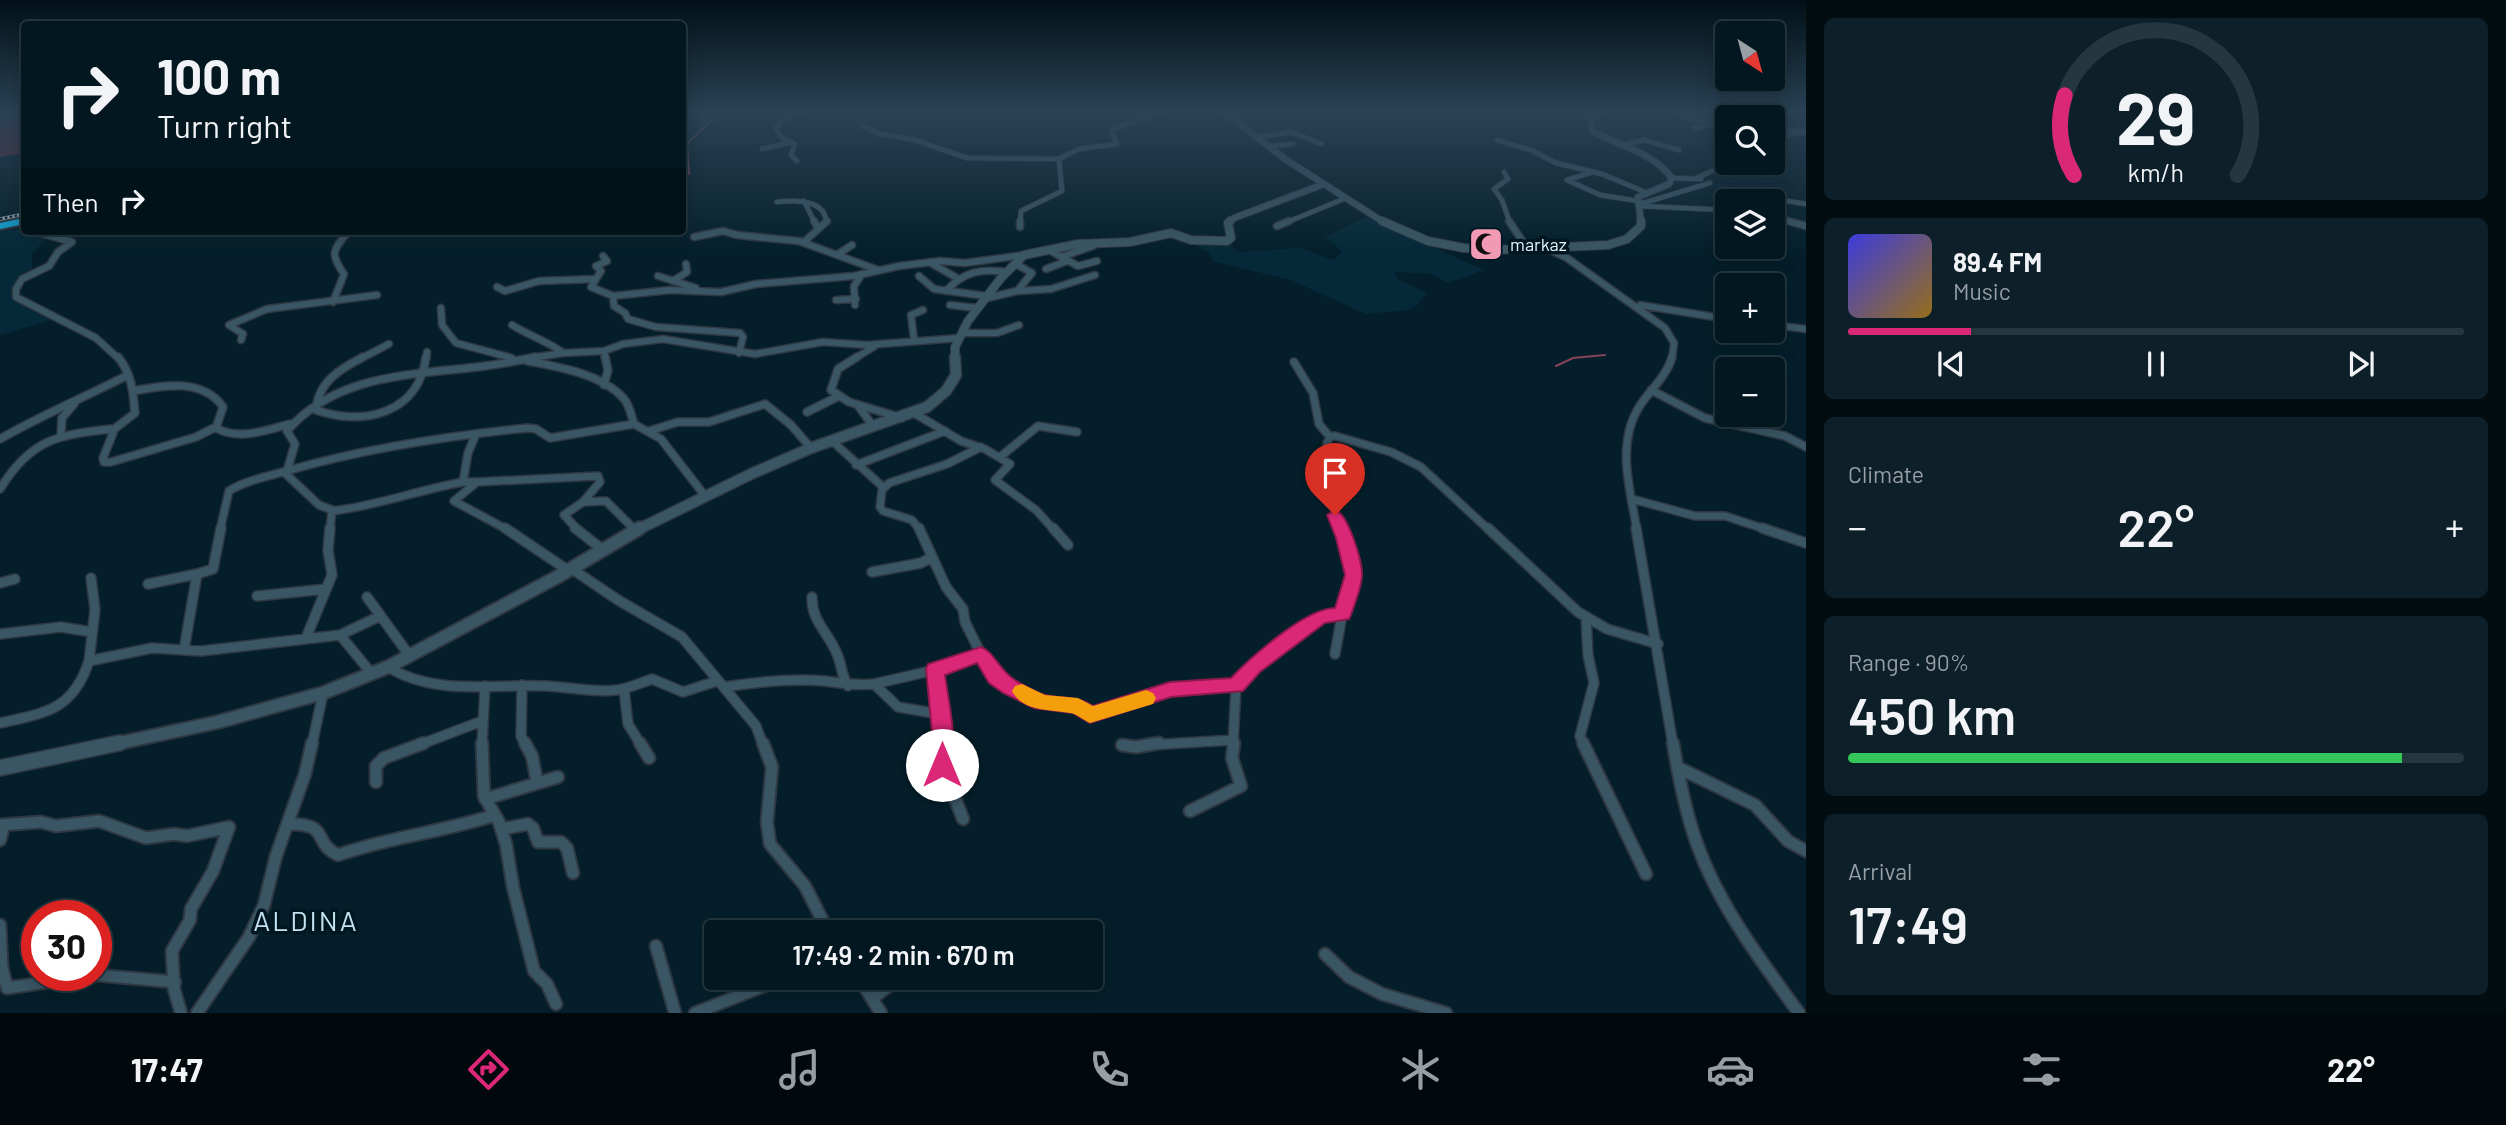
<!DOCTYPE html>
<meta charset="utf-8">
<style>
body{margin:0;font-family:Barlow,sans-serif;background:#0d2029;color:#f1f3f6;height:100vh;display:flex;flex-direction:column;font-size:26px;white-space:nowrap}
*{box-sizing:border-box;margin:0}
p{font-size:23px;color:#979fa5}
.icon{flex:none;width:38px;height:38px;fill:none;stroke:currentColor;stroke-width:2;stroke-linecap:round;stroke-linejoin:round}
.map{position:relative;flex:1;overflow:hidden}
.drawer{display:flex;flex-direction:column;gap:18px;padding:18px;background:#020d12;width:700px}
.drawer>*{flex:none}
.guide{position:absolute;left:21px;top:21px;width:665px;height:214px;border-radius:7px;box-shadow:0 4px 18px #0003,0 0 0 2px #24363e;background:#031720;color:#f1f3f6;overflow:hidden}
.needle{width:46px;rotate:144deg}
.tools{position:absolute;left:1715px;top:21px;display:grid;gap:14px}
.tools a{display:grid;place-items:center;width:70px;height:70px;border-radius:7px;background:#031720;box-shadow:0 4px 18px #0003,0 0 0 2px #24363e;font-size:35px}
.speed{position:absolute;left:21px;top:900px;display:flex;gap:14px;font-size:35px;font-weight:700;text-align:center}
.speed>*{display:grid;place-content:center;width:91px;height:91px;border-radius:50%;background:#031720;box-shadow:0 4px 18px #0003,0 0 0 2px #24363e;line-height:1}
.speed .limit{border:10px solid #d22;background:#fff;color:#111}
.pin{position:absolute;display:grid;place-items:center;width:60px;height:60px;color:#fff;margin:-72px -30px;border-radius:50% 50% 50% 0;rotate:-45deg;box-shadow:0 0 7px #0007}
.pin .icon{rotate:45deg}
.me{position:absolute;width:77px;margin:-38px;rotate:0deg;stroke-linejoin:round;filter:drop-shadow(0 0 5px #0008)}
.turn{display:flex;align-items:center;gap:24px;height:147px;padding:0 21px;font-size:32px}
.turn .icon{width:91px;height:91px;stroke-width:2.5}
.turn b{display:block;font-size:49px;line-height:60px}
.then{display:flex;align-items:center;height:66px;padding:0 21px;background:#0003;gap:14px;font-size:26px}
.big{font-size:52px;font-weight:600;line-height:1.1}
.drawer .widget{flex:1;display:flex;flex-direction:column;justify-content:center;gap:10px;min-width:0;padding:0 24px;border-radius:10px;background:#0d2029}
.drawer .dial{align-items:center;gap:0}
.dial svg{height:182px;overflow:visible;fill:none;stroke:#24363e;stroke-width:7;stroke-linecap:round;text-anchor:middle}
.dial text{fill:#f1f3f6;stroke:none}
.song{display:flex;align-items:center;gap:21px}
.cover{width:84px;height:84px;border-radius:10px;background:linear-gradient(135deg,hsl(240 70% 55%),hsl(40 70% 35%))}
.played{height:7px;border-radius:4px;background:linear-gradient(90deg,#db2777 20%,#24363e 20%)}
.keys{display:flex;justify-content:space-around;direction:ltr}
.heat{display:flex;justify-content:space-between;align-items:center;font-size:38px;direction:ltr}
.charge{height:10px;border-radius:5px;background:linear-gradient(90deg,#34c759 90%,#24363e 0)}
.trip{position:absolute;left:704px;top:920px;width:399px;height:70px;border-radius:7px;background:#031720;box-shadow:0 4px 18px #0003,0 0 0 2px #24363e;font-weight:600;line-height:70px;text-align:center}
.menu{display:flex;height:112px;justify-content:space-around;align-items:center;background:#01090d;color:#979fa5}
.menu .icon{width:49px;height:49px}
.menu .active{color:#db2777}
.menu b{font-size:32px;color:#f1f3f6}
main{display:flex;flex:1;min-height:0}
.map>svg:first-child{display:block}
.built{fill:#052939}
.forest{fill:#67273f}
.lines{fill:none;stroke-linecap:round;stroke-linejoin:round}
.stream{stroke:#864259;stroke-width:2}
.street-far4-casing{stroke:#2e3742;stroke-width:6}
.street-far3-casing{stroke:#2e3742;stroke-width:9}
.street-far2-casing{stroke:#2e3742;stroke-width:10}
.street-far1-casing{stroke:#2e3742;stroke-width:12}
.street-casing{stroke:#2e3742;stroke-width:15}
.secondary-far4-casing{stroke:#2e3742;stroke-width:8}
.secondary-far3-casing{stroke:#2e3742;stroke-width:10}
.secondary-far2-casing{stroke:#2e3742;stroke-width:13}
.secondary-far1-casing{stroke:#2e3742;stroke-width:16}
.secondary-casing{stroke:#2e3742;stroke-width:18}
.highway-casing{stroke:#2e3742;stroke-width:4}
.street-far4{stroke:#3a5664;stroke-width:4.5}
.street-far3{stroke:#3a5664;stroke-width:6}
.street-far2{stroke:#3a5664;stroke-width:7}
.street-far1{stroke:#3a5664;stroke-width:9}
.street{stroke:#3a5664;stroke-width:11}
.secondary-far4{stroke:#3a5664;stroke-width:6}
.secondary-far3{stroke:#3a5664;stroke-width:8}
.secondary-far2{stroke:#3a5664;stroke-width:10}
.secondary-far1{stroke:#3a5664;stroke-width:12}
.secondary{stroke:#3a5664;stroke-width:15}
.highway{fill:#13a6d9;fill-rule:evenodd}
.rail-casing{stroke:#97aab4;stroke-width:3.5}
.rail{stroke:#001621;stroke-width:2;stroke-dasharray:2.5;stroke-linecap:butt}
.route{fill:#db2777;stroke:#8e194d;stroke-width:2}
.slow{fill:#f59e0b}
.labels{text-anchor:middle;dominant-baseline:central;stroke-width:7;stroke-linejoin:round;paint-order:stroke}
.far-poi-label{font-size:18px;fill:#e4f4fc;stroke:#001621;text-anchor:start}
.near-quarter-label{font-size:28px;letter-spacing:2px;fill:#c2e1f1;stroke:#001621}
</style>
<main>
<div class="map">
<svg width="1806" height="1013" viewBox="0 0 1806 1013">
<rect width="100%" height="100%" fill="#041f2b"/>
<path class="built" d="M1366,217l118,53 -36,13 -17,-9 -36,-2 2,7 30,14 -9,11 -10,6 -42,4 -75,-34 -79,-19 -1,-7 -22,-13 39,2 10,9 62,-4 34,12 8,-9 -17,-14z
M24,228l5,6 17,5 -14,15v16l-10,4 -11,20 2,5 38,21 -51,15v-103z"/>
<path class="forest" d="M0,113h24v40l-24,4z"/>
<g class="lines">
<path class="stream" d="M709,122l17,-9
M689,174l-2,-30 21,-21 -11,-10
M1556,366l17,-8 32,-3"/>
<g class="street-far4-casing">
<path id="street-far4" d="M863,126l17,8 35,6 52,18 92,1 20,-10 38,-5 -5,-12 2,-4 46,-15
M1695,128l19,-5
M1723,136l4,-7
M1257,137l34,-5 31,12
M1497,140l34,10 25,13 46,11 43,18
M1773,141l22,-8
M1621,145l23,-5 35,10
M1269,146l24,-2
M762,149l30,-7
M797,161l-6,-6 4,-11 -14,-7 -5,-9 6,-9 19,-6
M1504,172l4,7 -14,10 8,11 8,23
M1590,173l-23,7 33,15 38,6
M1672,178l29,1
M1697,178l17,-8 26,1 43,-7 2,-5
M804,201l11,22
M777,202c18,-2 49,-3 49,21
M1773,202l8,-2 25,4
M1640,204l70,-21
M1639,206l88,4
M1773,217l22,6
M1020,223l1,-12 41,-20 -3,-32
M1285,223l61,-25"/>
</g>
<g class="street-far3-casing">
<path id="street-far3" d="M814,221l4,7
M1509,221l18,27
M1788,221l18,5
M1277,226l12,-5
M1020,227v-6
M33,231l39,11 -14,10 -9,14 -27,13 -6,10v8l80,41 23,21
M694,237l29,-6 14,4 62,6 79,29
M804,242l23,-21
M1546,248l21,10 98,70 9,15 -2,16
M1049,250l29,16 19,-5
M838,254l14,-9
M603,256l4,5 -11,5 5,5 -10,16 22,9 57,-6 51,2 35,-8 98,-8 45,-10 41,-5 25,2 59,-8
M1061,257l32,-11
M929,262l28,16
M1016,264l16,9 -14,17
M1046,269l21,-8
M658,276l38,12
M919,276l15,13 52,7
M673,281l14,-9 -1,-8
M497,287l8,4 34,-10 55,-2
M946,291c17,-19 35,-23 60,-19
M613,296l1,10 11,7 3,6 28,8 84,6 3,4 -4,16
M983,299l34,-8 34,-2 44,-14
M836,300l20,-1
M333,302l11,-28c-15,-21 -11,-24 5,-43
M855,305l-1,-19 8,-12
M950,305l27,3
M1640,305l87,14
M441,308l1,17 14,18 56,15
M512,325c12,8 45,21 51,28
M1773,325l33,4
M962,333h35l22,-8
M241,340l2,-6 -14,-9 38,-16 110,-14
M914,340l-3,-25 12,-5
M604,351l2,8
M360,359l29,-15
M426,359l1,-7
M525,359l38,-6 41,-2 19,-7 40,-5 92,15 68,-12 44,3 92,-7
M854,359l21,-13"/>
</g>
<g class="street-far2-casing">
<path id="street-far2" d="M363,357c-23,12 -45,25 -47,53 48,17 103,3 110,-53
M857,357l-19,12 -7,21 18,12 53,16
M528,361c30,6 75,13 96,38 6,7 7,16 10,25l27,15 44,57
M1294,362l19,31 6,31 11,13
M604,385l4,-15 -3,-13
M1651,390l54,28 80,18 21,11
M133,391c31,-6 70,-13 90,16l-7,21c23,13 50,2 74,-4
M859,407l14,19
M807,412l32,-16
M914,413l47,28 24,8 25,15 -15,16 41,30 18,20
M113,430l22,-17c-2,-21 -3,-39 -17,-56
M649,431l29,-9h31l56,-18 26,21 20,23
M476,434l-8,19 -5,29h14l-23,19 54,29
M61,435l1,-17 12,-14
M0,439c42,-24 85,-42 128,-64
M831,440l52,47
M1000,457l38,-31 39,6
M856,465l89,-34
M477,482l121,-6 2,6 -17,20 -19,13 14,15
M0,489c31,-50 57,-54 111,-60l2,4 -10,25 1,4h7l85,-25 20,-10
M1632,499l63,17h30l43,14
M583,502l23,-1 29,29
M332,511c45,-5 86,-21 131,-29
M220,530l9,-39c17,-11 41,-15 61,-21 77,-22 157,-34 237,-42l9,1 14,9 84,-14
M330,530l2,-20 -13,-5 -33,-31 9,-30 -8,-13c48,-56 122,-56 190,-64 19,-2 39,-6 59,-10
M920,530l-8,-10 -29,-9 -3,-4 2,-17 7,-7 58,-19 34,-17
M1340,530l-5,-15 1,-26 -9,-46 3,-6 5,-1 56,16 30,15 68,63
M1637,530c-7,-41 -21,-85 2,-123 10,-16 28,-31 33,-50"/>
</g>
<g class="street-far1-casing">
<path id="street-far1" d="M505,528l64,43
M575,528l28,22
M633,528l3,3
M1053,528l15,17
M1488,528l90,84 29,17 51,15
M1636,528l37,217
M1762,528l44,15
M572,569l46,31 64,37 74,89 7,19
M872,572l49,-9 11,-6
M197,574l16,-5 8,-41
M91,578l4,32 -6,51 63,-13 49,3 139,-16 32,39
M0,583l15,-4
M148,584l49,-10 -13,76
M257,596l69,-7
M367,597l42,58
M812,597c-1,24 17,36 25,57 5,11 4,21 11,32
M0,634l61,-7 31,5
M340,635l40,-19
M306,638l26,-63 -4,-25 2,-22
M981,654l15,24 14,9 31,15 37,4 12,8 80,-24 66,-4 21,-22 62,-45 10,-4h13c15,-43 11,-44 -3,-87
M1335,654l7,-39
M388,667c46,29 106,17 158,19 23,1 47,7 70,4 12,-1 24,-7 36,-11l31,13 34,-11
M935,669l4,45
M874,684l74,-17 33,-13 -16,-32 -2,-13 -17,-22 -27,-59
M522,685l-1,51 5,9
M724,687c32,-5 68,-9 100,-6 20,2 30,5 50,3l24,23 41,7 3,31
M624,689l4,35 13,21
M0,723c46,-10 73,-13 89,-62
M312,745l11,-52
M419,745l63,-24
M482,745l3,-59
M1149,745l84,-5
M1233,745l3,-59
M1584,745l-4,-9 14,-53 -6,-28 -2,-37"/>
</g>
<g class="street-casing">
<path id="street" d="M482,743l2,53 15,26 7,22 7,43 21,84 13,13 9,20
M525,743l7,13 5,26
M640,743l9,15
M763,743l9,24 -5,55 3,22 35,42 24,47
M942,743v22l21,54
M1583,743l63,131
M1673,743c5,30 11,61 20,89 21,67 65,125 106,181
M1122,745l14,2 23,-4
M1677,767l78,38 33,36 18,10
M376,782v-16l8,-8 40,-15
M485,799l73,-22
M1190,811l51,-25 -9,-28 2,-15
M289,824c43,0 22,18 49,31 51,-18 105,-23 157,-40
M0,825l41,-3 15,4 43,-5 47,17 28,-4 13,2 42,-9 -16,44 -22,38 -1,11 -18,31 2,38 7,24
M502,829l26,-5 5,4 5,14h23l6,6 6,25
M0,840l4,-15
M0,925l2,42 5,21 89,-13
M656,946l19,67
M1325,954l24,23 33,17 64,19
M96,975l79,7
M859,978l22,35
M873,998l26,-20
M197,1013l52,-76 15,-32 12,-49 29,-82 7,-31
M695,1013l89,-35"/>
</g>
<g class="secondary-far4-casing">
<path id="secondary-far4" d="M1226,113l59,46 100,64
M1605,113l-15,6 2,12c28,15 60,21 80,47l-3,6 -31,13 3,26
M1675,113l52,12
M1773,131l33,1
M1228,223l6,-5 90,-34"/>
</g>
<g class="secondary-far3-casing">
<path id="secondary-far3" d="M1382,221l46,20 36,7 30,2 114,-5 19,-6 14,-13v-5
M955,359v-12l13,-26 33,-43 23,-23 54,-11 52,-2 41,-9 20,7 36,1 4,-3 -3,-15 2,-2"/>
</g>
<g class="secondary-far2-casing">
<path id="secondary-far2" d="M637,530l114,-56 60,-26 116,-41 19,-16 10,-16 -1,-18"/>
</g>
<g class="secondary-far1-casing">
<path id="secondary-far1" d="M110,745l108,-23 105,-29 65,-26 169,-90 83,-49"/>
</g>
<g class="secondary-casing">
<path id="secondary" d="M0,768l119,-25"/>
</g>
<g class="highway-casing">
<path id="highway" d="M24,218v6l-24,5v-6z"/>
</g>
<use href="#street-far4" class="street-far4"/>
<use href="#street-far3" class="street-far3"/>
<use href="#street-far2" class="street-far2"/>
<use href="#street-far1" class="street-far1"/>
<use href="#street" class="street"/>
<use href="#secondary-far4" class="secondary-far4"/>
<use href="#secondary-far3" class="secondary-far3"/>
<use href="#secondary-far2" class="secondary-far2"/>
<use href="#secondary-far1" class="secondary-far1"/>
<use href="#secondary" class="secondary"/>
<use href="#highway" class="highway"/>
<g class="rail-casing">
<path id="rail" d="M0,219l24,-5"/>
</g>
<use href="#rail" class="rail"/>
</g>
<linearGradient id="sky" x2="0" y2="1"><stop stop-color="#021118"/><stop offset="0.44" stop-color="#294255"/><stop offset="1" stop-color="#294255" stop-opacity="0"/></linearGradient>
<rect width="1806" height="255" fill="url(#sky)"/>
<path class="route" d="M1335,510c13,3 28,53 27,66 -1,13 -7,27 -11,39l-2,4 -24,4 -65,49 -17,19 -72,6 -81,26 -17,-10 -39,-5 -31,-15 -14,-10 -12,-20 -32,12c3,25 15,74 4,96l-7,3 -8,-3 -3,-6 1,-33 -6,-63 2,-5 53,-17c13,4 20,27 39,36 7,4 17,10 25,12 17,4 32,0 48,11l77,-24 61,-4c20,-21 75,-70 104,-70l10,-33 -9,-37 -9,-23z"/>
<path class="slow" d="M1022,684l23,11 33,3 15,8 53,-16 7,3 3,5 -3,6 -63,19c-7,-3 -13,-9 -20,-10 -20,-4 -47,-1 -58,-22l3,-5z"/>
<defs>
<g id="mosque-square" transform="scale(1.75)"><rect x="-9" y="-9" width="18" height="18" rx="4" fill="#f09ab5" stroke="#001621"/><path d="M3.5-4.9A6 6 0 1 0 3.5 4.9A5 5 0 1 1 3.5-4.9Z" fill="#111"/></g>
</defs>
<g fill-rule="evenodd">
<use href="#mosque-square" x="1486" y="244"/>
</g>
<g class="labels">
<g class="far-poi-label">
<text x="1510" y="244">markaz</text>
</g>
<g class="near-quarter-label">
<text x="306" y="920">ALDINA</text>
</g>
</g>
</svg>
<div class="tools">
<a><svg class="needle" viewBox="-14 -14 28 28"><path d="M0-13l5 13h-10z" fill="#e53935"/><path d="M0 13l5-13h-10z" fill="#979fa5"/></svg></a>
<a><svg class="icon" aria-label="search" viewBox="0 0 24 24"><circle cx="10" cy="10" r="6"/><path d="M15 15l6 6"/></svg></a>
<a><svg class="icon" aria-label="layers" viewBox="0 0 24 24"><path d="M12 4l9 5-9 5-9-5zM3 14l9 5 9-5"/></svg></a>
<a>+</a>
<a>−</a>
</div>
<div class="speed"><div class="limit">30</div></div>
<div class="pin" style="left:1335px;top:515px;background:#d93025"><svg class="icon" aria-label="arrive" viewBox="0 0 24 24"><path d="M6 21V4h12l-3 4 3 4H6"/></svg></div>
<svg class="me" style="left:942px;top:765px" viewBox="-20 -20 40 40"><circle r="19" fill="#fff"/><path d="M0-13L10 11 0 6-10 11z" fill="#db2777"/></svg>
<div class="trip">17:49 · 2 min · 670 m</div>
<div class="guide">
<div class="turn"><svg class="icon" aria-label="right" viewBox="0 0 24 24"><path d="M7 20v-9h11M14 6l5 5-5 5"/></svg><div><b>100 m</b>Turn right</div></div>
<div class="then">Then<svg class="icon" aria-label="right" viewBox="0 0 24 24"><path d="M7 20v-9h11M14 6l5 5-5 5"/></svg></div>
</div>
</div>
<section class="drawer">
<div class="widget dial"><svg viewBox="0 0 100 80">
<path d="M14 69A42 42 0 1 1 86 69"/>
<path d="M14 69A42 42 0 0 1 10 34" stroke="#db2777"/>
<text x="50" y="56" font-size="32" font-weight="700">29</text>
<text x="50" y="72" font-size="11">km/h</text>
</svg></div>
<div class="widget">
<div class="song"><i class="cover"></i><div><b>89.4 FM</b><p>Music</p></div></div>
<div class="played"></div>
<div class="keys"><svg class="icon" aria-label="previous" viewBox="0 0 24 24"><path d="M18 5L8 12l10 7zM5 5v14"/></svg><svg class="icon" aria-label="pause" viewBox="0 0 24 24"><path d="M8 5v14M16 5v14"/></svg><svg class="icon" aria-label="next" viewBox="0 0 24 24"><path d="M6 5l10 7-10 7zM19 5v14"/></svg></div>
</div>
<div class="widget"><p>Climate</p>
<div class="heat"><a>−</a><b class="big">22°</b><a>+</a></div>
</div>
<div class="widget"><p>Range · 90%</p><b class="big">450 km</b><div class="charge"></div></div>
<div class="widget"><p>Arrival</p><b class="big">17:49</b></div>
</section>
</main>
<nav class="menu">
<b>17:47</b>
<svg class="icon active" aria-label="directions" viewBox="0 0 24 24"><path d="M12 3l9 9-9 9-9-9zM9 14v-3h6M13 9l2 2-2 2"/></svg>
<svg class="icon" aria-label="music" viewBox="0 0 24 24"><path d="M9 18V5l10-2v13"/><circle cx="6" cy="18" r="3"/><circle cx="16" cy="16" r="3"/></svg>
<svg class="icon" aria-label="phone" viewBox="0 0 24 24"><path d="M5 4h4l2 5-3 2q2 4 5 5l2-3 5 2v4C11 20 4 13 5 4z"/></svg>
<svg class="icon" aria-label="climate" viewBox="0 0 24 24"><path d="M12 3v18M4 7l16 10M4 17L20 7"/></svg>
<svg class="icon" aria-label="car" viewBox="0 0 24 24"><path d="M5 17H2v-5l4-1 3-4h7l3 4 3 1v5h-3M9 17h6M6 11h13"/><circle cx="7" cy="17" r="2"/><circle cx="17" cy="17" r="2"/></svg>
<svg class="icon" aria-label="filters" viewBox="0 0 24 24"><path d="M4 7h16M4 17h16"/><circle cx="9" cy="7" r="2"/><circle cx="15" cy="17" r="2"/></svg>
<b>22°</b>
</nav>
